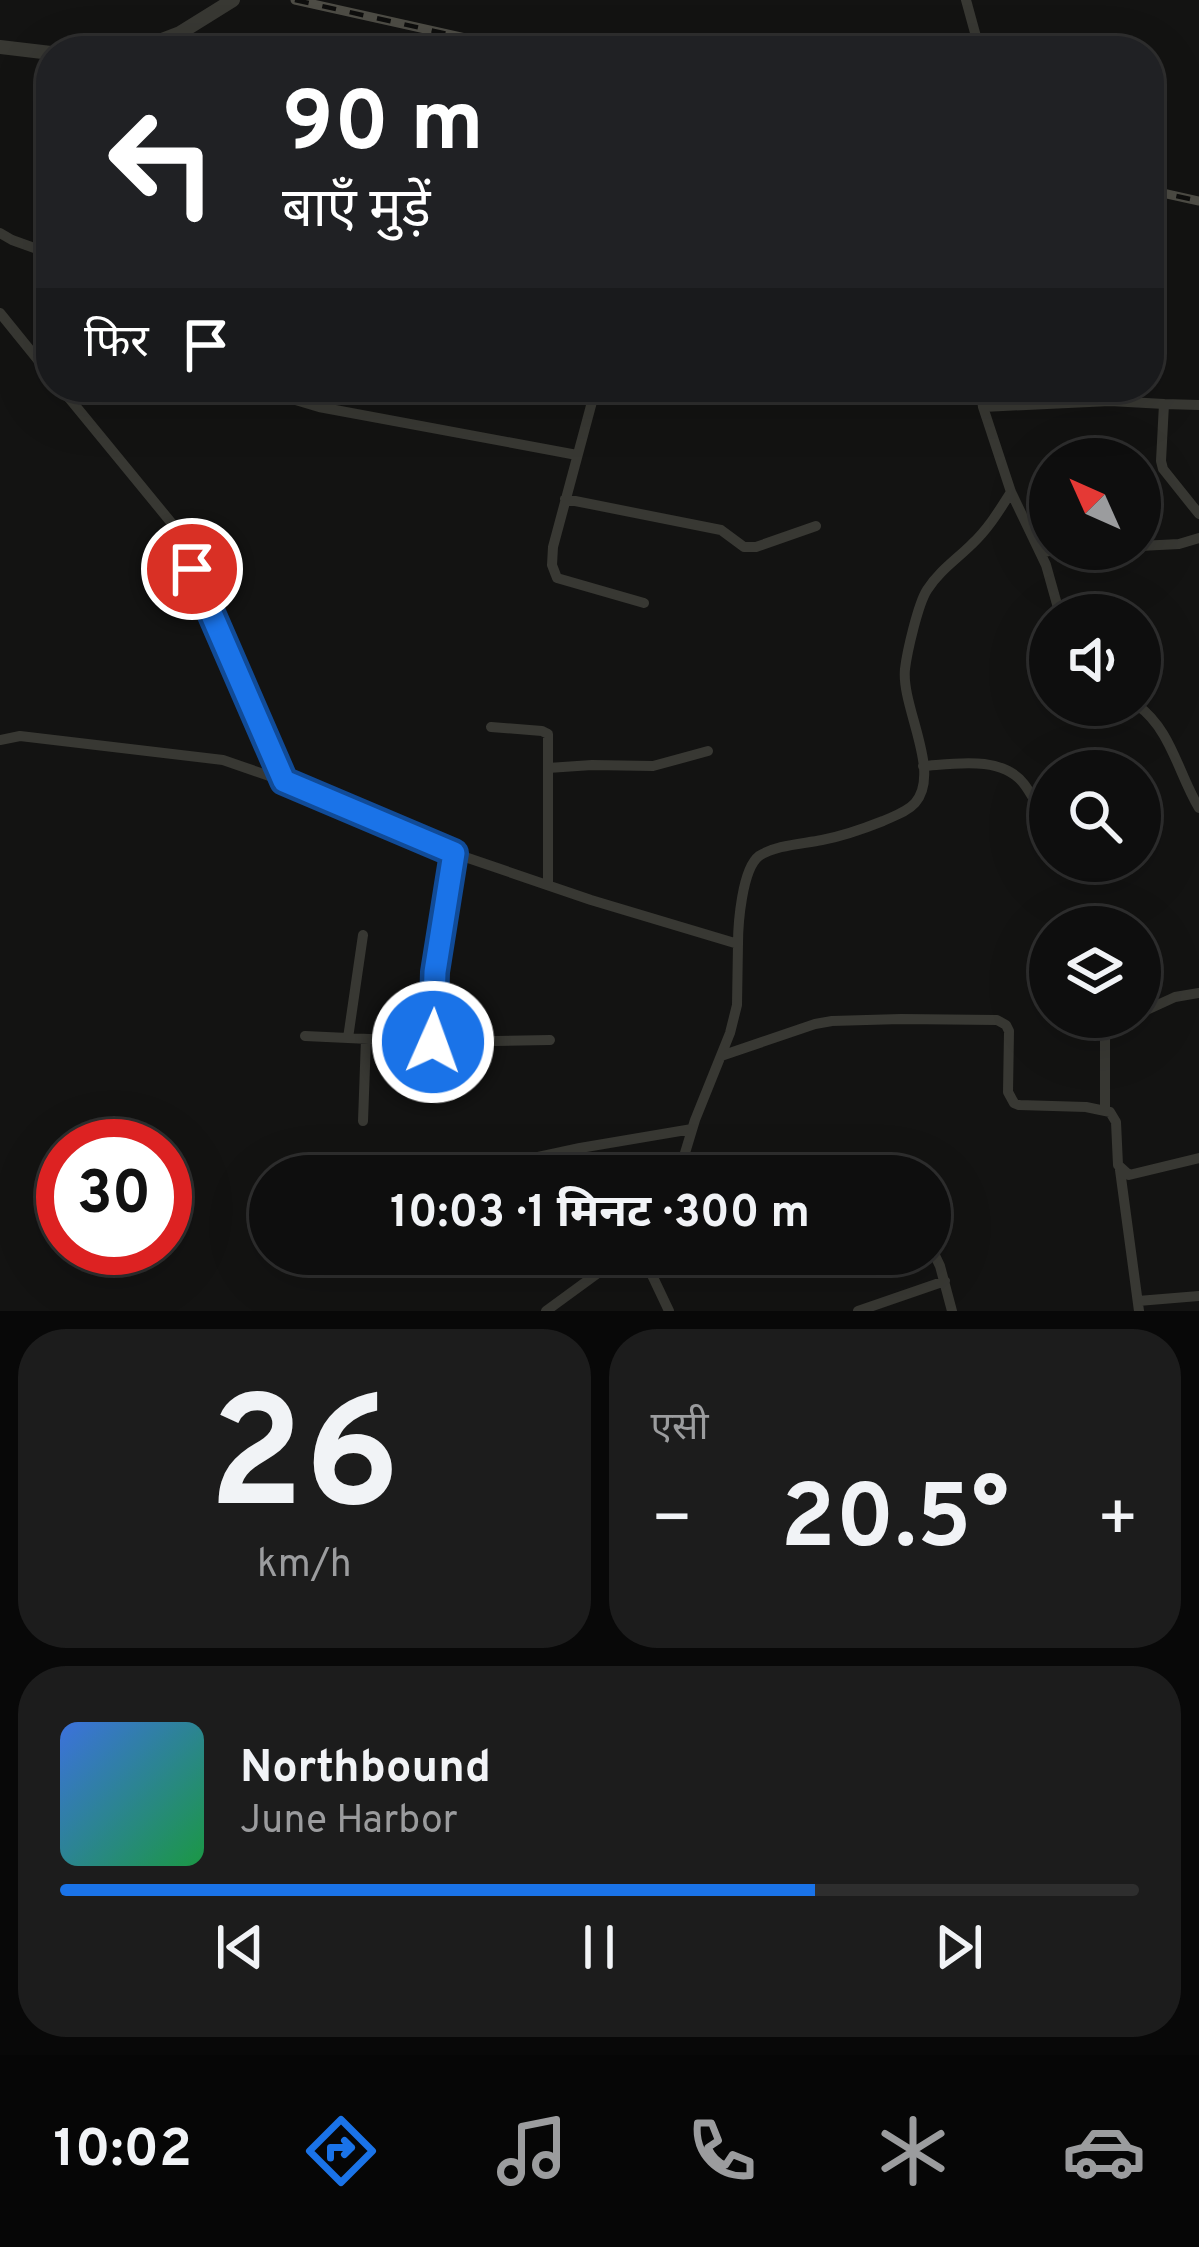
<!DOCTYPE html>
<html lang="hi">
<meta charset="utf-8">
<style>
body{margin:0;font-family:Overpass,"Noto Sans Devanagari",sans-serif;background:#1c1c1c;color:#f1f3f6;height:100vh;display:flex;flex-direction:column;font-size:45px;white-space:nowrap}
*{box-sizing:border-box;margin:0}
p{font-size:39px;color:#9b9c9e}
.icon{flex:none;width:66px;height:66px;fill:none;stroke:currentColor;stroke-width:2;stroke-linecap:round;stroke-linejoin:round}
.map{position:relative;height:1311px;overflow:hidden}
.sheet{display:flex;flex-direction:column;gap:18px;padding:18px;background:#080808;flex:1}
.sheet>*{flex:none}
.guide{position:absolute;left:36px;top:36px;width:1128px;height:366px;border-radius:48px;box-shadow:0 12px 48px #0002,0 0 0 3px #2e2e2e;background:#202124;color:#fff;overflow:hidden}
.needle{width:78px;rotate:315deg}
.buttons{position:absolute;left:1029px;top:438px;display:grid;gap:24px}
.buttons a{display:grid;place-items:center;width:132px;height:132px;border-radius:50%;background:#0e0e0e;box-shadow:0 12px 48px #0002,0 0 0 3px #2e2e2e;font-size:60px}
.speed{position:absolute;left:36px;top:1119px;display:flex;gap:24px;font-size:60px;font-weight:700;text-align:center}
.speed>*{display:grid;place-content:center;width:156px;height:156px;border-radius:50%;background:#0e0e0e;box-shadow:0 12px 48px #0002,0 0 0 3px #2e2e2e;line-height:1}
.speed .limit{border:18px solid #d22;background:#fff;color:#111}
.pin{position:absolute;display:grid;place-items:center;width:102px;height:102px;color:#fff;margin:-51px;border:6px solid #fff;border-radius:50%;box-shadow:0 3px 12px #0007}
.me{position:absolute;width:132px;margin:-66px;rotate:2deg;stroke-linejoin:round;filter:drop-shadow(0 0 9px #0008)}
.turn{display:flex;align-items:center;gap:42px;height:252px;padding:0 48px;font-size:54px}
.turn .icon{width:156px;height:156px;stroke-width:2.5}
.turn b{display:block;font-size:84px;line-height:102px}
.then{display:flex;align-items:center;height:114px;padding:0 48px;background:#0003;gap:24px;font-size:45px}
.big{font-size:90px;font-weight:700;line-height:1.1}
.sheet .card{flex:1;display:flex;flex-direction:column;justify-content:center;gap:18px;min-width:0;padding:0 42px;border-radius:48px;background:#1c1c1c}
.sheet .dial{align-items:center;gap:0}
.dial b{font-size:156px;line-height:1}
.song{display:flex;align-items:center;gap:36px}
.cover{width:144px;height:144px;border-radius:18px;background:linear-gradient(135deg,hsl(220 70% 55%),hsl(140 70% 35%))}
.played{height:12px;border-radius:6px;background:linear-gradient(90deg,#1a73e8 70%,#2e2e2e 70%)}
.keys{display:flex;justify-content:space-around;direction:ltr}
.heat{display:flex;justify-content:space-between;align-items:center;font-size:66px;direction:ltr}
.sheet .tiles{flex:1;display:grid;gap:18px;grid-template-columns:1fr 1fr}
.card:last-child{grid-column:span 2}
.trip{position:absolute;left:249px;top:1155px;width:702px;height:120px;border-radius:60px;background:#0e0e0e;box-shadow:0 12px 48px #0002,0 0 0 3px #2e2e2e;font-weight:700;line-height:120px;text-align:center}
.tabs{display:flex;height:192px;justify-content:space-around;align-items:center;background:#060606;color:#9b9c9e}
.tabs .icon{width:84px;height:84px}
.tabs .active{color:#1a73e8}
.tabs b{font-size:54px;color:#f1f3f6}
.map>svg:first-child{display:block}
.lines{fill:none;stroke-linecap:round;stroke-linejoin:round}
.minor{stroke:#383833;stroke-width:10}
.tertiary{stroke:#383833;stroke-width:14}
.rail-casing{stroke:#4d4c45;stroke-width:9}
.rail{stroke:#0e0e0d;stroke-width:4.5;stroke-dasharray:14;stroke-linecap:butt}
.route-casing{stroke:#114b97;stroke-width:30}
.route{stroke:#1a73e8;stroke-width:21}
</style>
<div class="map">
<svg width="1199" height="1311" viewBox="0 0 1199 1311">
<rect width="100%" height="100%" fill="#131312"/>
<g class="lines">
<path class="minor" d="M966,0l14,51
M800,48l34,3
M0,233l12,7 39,14
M0,313l51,63
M60,387l114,139 110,255
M252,387l67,20 258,48
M596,387l-43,160 -1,18 5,13 87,25
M915,387l66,8
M980,387l3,20 28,85 35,73 14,50
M1164,404l35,1
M983,407l127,-6 54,3 -3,57 2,8 36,45
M565,499l156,31 23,17h12l60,-21
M1140,546l39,-2 20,-6
M1040,552l32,-3
M1137,705c34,24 41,68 62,103
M491,727l51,4 6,3v150
M0,740l20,-4 203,24 61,21 184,77 123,42 147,44c0,-20 4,-75 21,-88 17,-11 43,-12 63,-16 21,-4 41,-11 61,-19 11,-5 24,-9 32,-18 27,-31 -14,-96 -10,-134 2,-17 13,-65 22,-79 12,-19 30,-31 45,-46 16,-15 27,-33 39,-52
M923,766c31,-2 79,-11 101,18 10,13 15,28 26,40
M548,768l44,-3 61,1 55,-15
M1140,1013l35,-16 24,-4
M1105,1017v92
M305,1036l128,6 2,-70 19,-120
M348,1038l15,-103
M433,1042l117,-2
M721,1056l94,-32 17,-3 69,-2 96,1 9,5 3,6 -1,61 6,11 5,2 67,2 24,5 6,10 2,43 11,10 70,-17
M363,1121l3,-82
M1120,1170l19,141
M448,1176l132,-28 112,-19
M678,1176l17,-56 35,-87 7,-28 1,-61
M930,1245l10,21 12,45
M642,1254l27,57
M1138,1301l61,-5
M546,1311l78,-57
M858,1311l87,-30"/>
<path class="tertiary" d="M0,47l51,6
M133,51l47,-18 53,-33"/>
<g class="rail-casing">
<path id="rail" d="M295,0l229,51
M511,38l58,13
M1149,190l50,11"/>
</g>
<use href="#rail" class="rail"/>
</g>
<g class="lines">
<g class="route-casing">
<path id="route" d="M192,569l92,212 170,72 -19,119 -2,70"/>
</g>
<use href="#route" class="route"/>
</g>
</svg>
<div class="buttons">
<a><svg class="needle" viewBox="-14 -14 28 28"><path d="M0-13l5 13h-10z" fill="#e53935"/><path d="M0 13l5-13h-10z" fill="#9b9c9e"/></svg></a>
<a><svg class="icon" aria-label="sound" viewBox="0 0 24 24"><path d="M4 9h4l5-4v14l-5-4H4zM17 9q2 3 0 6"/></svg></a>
<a><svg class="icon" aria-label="search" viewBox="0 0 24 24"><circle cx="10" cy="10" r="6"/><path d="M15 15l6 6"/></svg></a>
<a><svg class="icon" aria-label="layers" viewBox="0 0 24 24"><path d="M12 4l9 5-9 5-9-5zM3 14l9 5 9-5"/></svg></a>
</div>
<div class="speed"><div class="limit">30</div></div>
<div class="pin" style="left:192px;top:569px;background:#d93025"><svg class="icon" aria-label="arrive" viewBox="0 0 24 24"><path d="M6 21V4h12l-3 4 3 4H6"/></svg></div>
<svg class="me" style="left:433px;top:1042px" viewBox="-20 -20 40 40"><circle r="17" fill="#1a73e8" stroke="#fff" stroke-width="3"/><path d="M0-11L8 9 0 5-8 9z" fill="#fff"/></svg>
<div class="trip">10:03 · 1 मिनट · 300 m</div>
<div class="guide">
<div class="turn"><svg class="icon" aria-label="left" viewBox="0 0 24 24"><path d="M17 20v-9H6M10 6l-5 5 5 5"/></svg><div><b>90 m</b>बाएँ मुड़ें</div></div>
<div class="then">फिर<svg class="icon" aria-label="arrive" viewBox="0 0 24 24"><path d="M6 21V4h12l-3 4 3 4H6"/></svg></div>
</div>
</div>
<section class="sheet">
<div class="tiles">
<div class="card dial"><b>26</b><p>km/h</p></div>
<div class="card"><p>एसी</p>
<div class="heat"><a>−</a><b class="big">20.5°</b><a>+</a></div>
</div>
<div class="card">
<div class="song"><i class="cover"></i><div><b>Northbound</b><p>June Harbor</p></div></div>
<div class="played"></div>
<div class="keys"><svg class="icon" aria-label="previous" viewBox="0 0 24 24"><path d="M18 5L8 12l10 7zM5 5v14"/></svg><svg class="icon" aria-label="pause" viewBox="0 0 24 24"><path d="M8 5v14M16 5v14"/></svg><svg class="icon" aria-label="next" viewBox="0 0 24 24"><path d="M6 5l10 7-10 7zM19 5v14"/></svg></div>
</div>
</div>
</section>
<nav class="tabs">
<b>10:02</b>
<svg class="icon active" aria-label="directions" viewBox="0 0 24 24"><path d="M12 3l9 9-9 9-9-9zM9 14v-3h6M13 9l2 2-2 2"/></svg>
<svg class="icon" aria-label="music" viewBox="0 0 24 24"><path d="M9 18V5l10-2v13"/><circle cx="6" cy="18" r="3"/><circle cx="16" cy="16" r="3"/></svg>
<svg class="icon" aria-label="phone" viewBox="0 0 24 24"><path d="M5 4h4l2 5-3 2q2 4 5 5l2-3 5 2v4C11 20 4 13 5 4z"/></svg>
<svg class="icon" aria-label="climate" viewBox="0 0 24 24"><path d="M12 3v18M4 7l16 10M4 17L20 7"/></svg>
<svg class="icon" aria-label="car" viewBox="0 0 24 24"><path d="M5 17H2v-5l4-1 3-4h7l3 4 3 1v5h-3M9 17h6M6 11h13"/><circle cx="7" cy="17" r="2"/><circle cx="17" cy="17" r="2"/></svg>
</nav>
